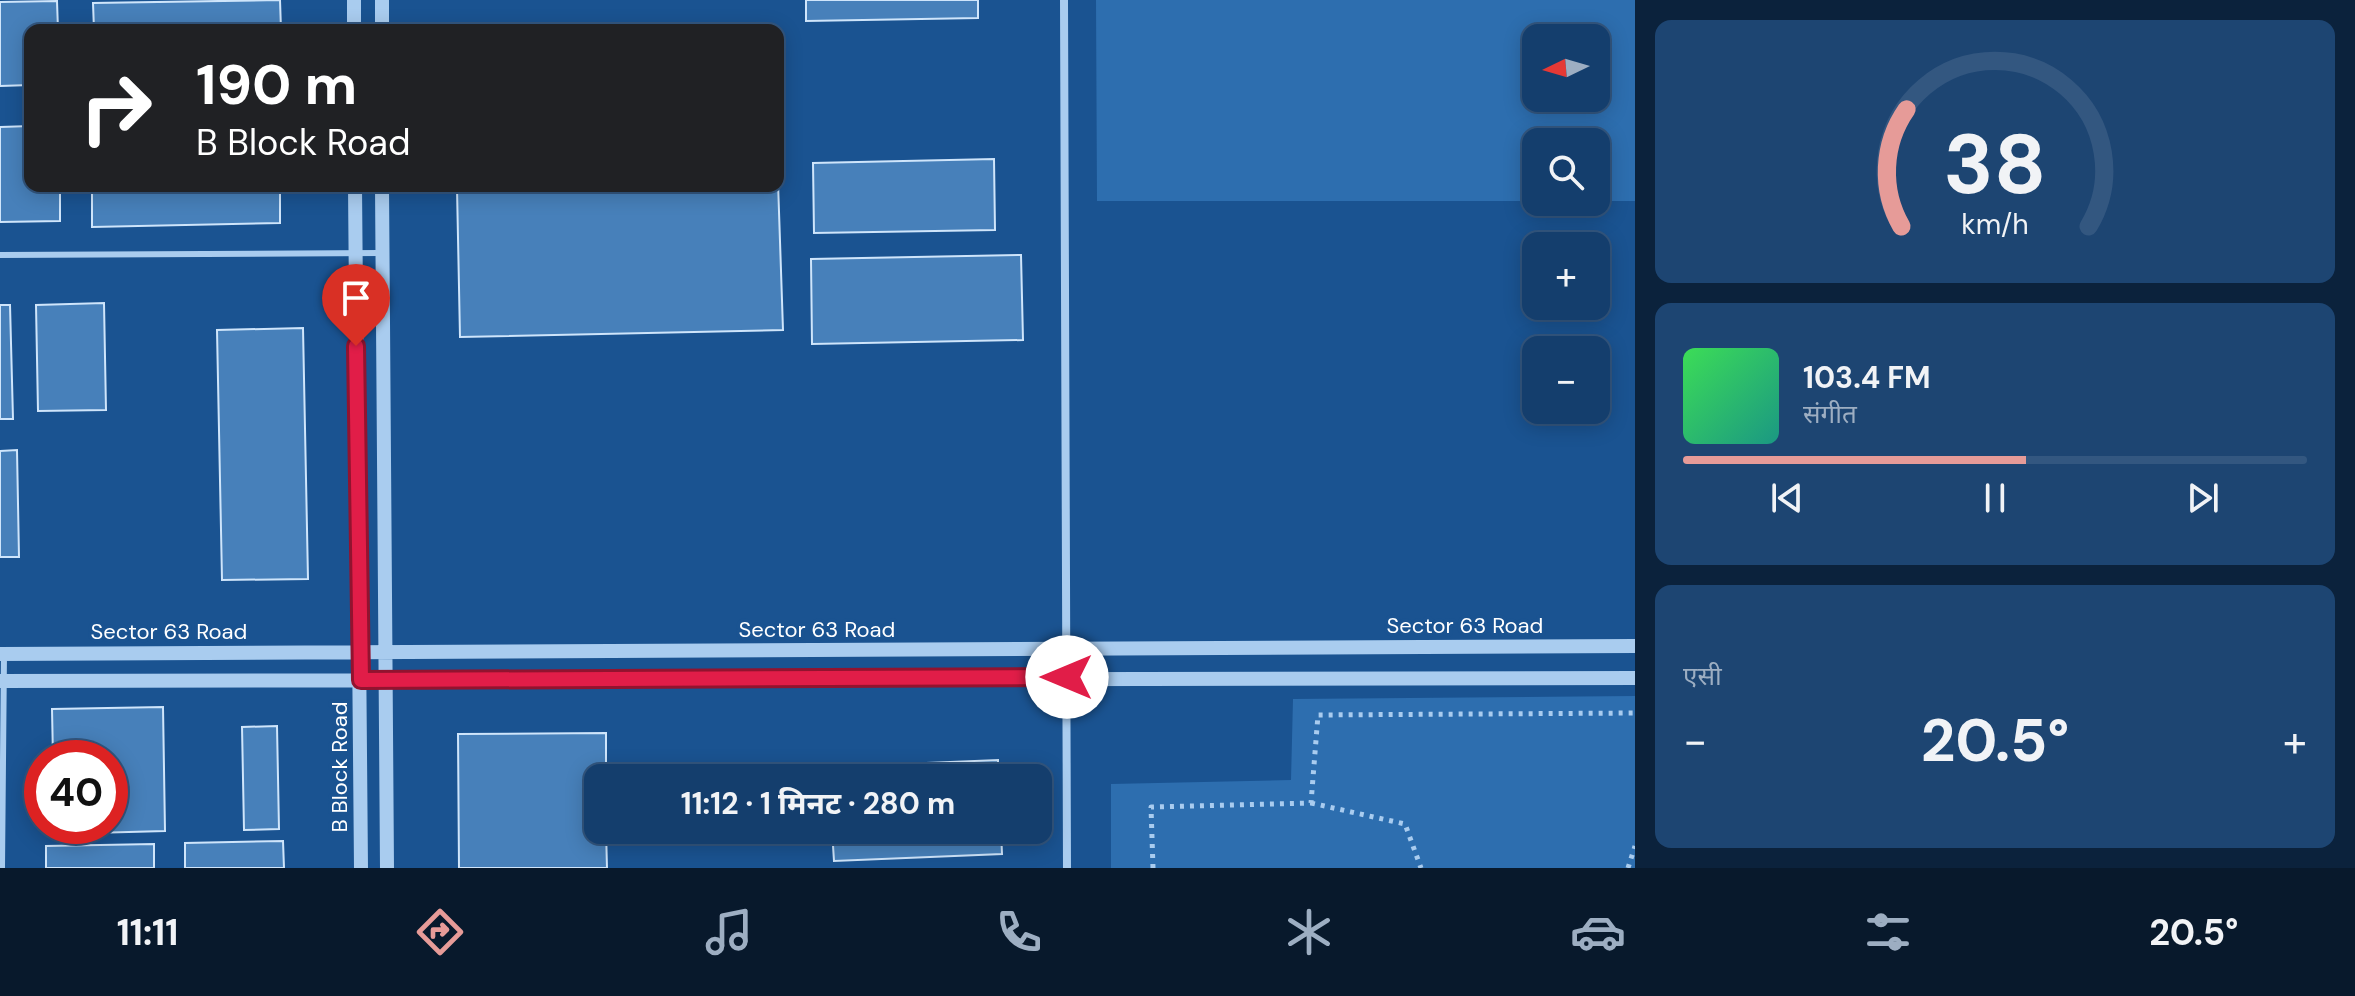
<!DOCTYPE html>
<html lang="hi">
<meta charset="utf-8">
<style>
body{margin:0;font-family:"DM Sans","Noto Sans Devanagari",sans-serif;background:#1d4572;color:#f1f3f6;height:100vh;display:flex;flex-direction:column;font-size:30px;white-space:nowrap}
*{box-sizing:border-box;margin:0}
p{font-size:26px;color:#9daec2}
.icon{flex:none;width:44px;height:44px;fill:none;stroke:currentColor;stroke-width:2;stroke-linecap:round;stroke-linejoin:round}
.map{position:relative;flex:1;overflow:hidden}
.side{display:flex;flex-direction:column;gap:20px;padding:20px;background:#0b223c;width:720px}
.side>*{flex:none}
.guide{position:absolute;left:24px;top:24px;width:760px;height:168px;border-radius:16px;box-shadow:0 4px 20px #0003,0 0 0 2px #335780;background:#202124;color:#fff;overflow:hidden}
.needle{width:52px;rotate:265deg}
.buttons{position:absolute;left:1522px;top:24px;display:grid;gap:16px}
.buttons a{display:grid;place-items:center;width:88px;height:88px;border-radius:16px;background:#143e6d;box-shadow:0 4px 20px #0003,0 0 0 2px #335780;font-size:40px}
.speed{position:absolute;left:24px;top:740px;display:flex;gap:16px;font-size:40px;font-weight:700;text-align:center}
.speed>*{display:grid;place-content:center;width:104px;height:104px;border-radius:50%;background:#143e6d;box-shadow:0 4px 20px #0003,0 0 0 2px #335780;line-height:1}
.speed .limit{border:12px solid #d22;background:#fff;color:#111}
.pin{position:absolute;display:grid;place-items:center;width:68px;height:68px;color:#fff;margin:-82px -34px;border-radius:50% 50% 50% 0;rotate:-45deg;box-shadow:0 0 8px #0007}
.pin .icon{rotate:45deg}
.me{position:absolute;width:88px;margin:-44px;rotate:270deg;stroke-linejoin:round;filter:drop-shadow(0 0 6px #0008)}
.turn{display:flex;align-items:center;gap:28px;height:168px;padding:0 40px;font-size:36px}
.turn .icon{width:104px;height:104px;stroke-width:2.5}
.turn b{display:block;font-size:56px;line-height:68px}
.big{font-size:60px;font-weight:700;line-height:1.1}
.side .card{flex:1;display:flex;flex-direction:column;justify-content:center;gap:12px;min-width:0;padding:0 28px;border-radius:16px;background:#1d4572}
.side .dial{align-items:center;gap:0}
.dial svg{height:208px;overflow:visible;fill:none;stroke:#335780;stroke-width:7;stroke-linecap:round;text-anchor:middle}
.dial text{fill:#f1f3f6;stroke:none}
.song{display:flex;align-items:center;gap:24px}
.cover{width:96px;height:96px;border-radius:12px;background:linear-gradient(135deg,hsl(130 70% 55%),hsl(170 70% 35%))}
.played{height:8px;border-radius:4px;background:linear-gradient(90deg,#e69b98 55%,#335780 55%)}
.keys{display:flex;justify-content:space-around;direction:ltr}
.heat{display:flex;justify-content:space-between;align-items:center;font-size:44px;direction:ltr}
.trip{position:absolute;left:584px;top:764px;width:468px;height:80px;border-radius:16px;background:#143e6d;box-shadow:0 4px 20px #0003,0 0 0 2px #335780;font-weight:700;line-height:80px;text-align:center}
.tabs{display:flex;height:128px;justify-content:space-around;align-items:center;background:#08192c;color:#9daec2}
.tabs .icon{width:56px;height:56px}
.tabs .active{color:#e69b98}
.tabs b{font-size:36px;color:#f1f3f6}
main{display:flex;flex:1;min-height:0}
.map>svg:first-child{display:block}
.green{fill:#2d6eaf;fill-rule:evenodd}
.building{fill:#4780ba;stroke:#cfe5fb;stroke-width:2}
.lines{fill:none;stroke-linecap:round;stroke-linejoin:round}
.path{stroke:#a9ccef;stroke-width:5;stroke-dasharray:4 6;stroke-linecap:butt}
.service{stroke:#a9ccef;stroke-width:6}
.minor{stroke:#a9ccef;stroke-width:8}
.tertiary{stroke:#a9ccef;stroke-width:14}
.route-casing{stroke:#92132f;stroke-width:20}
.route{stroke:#e11d48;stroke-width:14}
.labels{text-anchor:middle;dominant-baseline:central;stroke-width:7;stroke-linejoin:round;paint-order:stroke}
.street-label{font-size:22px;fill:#fff;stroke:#1a5391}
</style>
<main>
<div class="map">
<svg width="1635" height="868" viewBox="0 0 1635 868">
<rect width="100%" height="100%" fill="#1a5391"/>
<path class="green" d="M1096,0h539v201h-39v-59h-60v59h-439zM1536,38h60v60h-60z
M1635,696v172h-524v-84l180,-4 2,-81z"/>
<path class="building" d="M280,0l1,30h-187l-1,-27z
M806,0h172v18l-172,3z
M57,1l1,29h-28v55l-30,1v-84z
M30,126v60h30v35l-60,1v-95z
M994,159l1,71 -181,3 -1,-70z
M778,182l5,148 -323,7 -3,-149 321,-2z
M92,186h188v37l-188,4z
M1021,255l2,85 -211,4 -1,-85z
M104,303l2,107 -68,1 -2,-106z
M0,305h10l3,114h-13z
M303,328l5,251 -86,1 -5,-250z
M17,450l2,107h-19v-106z
M163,707l2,124 -110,3v-8h55v-68h-57l-1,-49z
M277,726l2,103 -35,1 -2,-103z
M606,733v45h-8v52h8l1,38h-148l-1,-134z
M998,760v18h-168l-1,-11z
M832,830h169l1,24 -168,7z
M283,841l1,27h-99v-25z
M154,844v24h-108v-22z"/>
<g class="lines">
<path class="path" d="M1311,803l94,21 16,44
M1153,868l-2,-61 160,-4 7,-88 317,-2
M1628,868l7,-22"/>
<path class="service" d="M0,255l380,-2
M2,868l2,-214"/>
<path class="minor" d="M1064,0l3,868"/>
<path class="tertiary" d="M354,0v30
M382,0v30
M355,186l6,682
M382,186l5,682
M0,654l1635,-8
M0,681l1635,-3"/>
</g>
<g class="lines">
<g class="route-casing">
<path id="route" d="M356,346l5,334 706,-3"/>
</g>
<use href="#route" class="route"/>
</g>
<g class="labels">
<g class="street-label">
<text x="1465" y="625">Sector 63 Road</text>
<text x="817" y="629">Sector 63 Road</text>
<text x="169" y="631">Sector 63 Road</text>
<text transform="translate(339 767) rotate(-90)">B Block Road</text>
</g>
</g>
</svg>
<div class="buttons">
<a><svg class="needle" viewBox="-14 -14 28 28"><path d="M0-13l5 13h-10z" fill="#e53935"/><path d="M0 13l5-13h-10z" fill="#9daec2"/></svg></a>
<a><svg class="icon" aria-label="search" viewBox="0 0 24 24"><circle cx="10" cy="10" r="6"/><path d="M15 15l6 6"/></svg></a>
<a>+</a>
<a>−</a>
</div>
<div class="speed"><div class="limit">40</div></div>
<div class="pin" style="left:356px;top:346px;background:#d93025"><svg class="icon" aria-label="arrive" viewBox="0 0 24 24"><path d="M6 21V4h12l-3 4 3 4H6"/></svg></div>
<svg class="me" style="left:1067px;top:677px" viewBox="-20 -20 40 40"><circle r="19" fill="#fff"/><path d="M0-13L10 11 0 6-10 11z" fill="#e11d48"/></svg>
<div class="trip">11:12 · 1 मिनट · 280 m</div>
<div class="guide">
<div class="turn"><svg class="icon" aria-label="right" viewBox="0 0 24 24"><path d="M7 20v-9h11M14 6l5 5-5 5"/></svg><div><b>190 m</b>B Block Road</div></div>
</div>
</div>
<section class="side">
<div class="card dial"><svg viewBox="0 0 100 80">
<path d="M14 69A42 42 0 1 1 86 69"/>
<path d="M14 69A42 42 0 0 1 16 24" stroke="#e69b98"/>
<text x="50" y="56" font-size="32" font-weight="700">38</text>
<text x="50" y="72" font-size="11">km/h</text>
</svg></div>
<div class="card">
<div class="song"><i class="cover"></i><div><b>103.4 FM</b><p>संगीत</p></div></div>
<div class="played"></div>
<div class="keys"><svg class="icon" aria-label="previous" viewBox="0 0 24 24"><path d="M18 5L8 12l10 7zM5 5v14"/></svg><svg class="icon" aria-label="pause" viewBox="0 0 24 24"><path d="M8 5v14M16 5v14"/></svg><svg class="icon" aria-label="next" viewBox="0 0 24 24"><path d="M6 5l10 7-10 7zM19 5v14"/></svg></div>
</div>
<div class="card"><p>एसी</p>
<div class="heat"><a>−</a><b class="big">20.5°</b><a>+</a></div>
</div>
</section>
</main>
<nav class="tabs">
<b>11:11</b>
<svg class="icon active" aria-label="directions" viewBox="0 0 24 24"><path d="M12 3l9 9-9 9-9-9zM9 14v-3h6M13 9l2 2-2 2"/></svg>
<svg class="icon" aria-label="music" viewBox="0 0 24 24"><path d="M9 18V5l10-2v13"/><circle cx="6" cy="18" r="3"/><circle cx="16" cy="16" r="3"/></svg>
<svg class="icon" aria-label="phone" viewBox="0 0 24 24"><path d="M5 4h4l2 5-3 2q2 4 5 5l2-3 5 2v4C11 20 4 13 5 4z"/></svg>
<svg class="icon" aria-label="climate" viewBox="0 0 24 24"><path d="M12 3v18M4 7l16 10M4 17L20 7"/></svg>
<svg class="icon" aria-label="car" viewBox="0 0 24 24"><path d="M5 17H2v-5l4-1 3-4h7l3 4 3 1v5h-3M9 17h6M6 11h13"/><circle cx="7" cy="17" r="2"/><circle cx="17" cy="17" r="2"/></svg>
<svg class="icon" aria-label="filters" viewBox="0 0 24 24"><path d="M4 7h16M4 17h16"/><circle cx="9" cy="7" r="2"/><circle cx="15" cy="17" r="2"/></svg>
<b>20.5°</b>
</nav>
